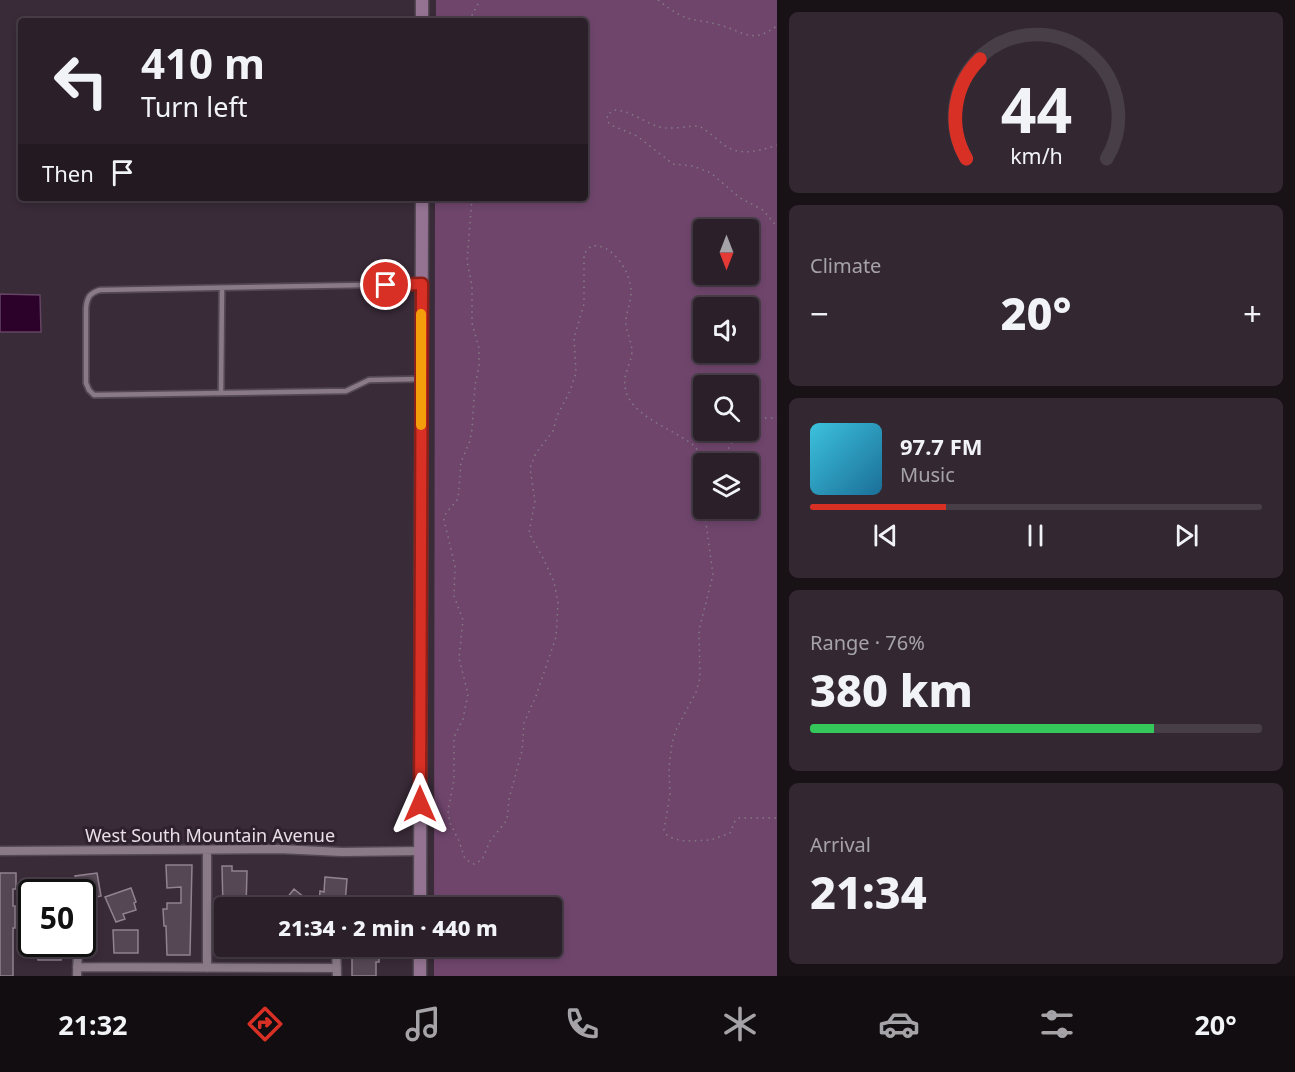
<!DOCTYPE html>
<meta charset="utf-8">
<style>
body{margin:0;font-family:"Noto Sans",sans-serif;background:#332832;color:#f1f3f6;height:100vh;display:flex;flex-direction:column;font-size:22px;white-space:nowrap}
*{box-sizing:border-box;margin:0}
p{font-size:20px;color:#a6a3a8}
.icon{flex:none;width:33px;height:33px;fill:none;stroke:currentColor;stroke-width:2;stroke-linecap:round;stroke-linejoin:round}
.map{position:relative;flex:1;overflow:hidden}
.sheet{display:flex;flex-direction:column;gap:12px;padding:12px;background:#181217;width:518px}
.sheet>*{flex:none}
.hud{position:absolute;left:18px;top:18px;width:570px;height:183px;border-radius:6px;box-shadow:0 3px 9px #0003,0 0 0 2px #473e47;background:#2b202a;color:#f1f3f6;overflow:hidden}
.needle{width:39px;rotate:180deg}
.buttons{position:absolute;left:693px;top:219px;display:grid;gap:12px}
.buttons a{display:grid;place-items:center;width:66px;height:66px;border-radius:6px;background:#2b202a;box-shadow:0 3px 9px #0003,0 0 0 2px #473e47;font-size:30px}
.speed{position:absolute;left:18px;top:879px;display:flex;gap:12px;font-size:30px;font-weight:700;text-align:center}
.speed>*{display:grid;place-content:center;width:78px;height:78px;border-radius:50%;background:#2b202a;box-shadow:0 3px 9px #0003,0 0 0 2px #473e47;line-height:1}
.speed .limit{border:3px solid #111;border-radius:9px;background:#fff;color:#111}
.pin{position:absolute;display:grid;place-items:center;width:51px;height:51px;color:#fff;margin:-26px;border:3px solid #fff;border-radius:50%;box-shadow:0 2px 6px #0007}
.me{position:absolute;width:66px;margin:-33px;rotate:0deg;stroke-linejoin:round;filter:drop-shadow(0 0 4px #0008)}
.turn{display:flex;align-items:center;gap:21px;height:126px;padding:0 24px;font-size:27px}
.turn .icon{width:78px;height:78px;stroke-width:2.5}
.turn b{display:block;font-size:42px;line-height:51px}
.then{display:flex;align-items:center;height:57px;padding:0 24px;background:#0003;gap:12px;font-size:22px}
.big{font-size:45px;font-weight:800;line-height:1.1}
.sheet .card{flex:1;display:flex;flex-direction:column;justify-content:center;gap:9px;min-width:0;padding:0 21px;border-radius:9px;background:#332832}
.sheet .dial{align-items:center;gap:0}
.dial svg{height:156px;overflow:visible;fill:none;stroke:#473e47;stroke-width:7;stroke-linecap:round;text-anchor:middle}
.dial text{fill:#f1f3f6;stroke:none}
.song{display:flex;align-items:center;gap:18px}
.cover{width:72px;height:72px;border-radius:9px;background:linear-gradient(135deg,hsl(190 70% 55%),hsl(200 70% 35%))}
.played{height:6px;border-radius:3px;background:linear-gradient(90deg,#d93025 30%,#473e47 30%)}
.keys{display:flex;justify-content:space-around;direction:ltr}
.heat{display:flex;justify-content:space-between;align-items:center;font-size:33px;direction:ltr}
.charge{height:9px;border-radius:4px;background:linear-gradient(90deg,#34c759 76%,#473e47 0)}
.trip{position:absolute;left:214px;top:897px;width:348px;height:60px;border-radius:6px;background:#2b202a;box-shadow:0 3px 9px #0003,0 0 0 2px #473e47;font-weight:800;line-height:60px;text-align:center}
.menu{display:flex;height:96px;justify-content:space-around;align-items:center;background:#110d11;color:#a6a3a8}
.menu .icon{width:42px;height:42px}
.menu .on{color:#d93025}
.menu b{font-size:27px;color:#f1f3f6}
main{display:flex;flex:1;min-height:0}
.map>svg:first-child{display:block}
.green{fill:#6f456c;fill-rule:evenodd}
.water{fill:#2c022b;stroke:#644463;stroke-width:1.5}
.building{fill:#564755;stroke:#938291;stroke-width:1.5}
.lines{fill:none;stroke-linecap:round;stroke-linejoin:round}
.service-casing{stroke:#544953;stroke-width:8}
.minor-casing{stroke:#544953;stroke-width:11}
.secondary-casing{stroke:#544953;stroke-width:15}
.path{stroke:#867a85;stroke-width:1.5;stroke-dasharray:1.5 4.5;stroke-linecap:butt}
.service{stroke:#8a7a88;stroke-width:4.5}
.minor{stroke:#8a7a88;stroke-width:8}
.secondary{stroke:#937391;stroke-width:12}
.route-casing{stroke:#8d1f18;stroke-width:15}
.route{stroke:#d93025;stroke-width:10}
.slow{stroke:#f59e0b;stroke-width:10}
.labels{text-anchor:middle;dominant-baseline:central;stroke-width:6;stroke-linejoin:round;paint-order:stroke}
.street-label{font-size:18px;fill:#e8dfe7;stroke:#2f222e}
</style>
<main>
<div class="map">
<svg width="778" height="976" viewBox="0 0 778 976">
<rect width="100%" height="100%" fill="#392b38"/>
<path class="green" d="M436,0h341v976h-343v-29l118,-1v-38l-118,-1 1,-709h150v-177h-149zM704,230h44v44h-44zM704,308h44v44h-44zM704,386h44v44h-44zM704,464h44v44h-44z"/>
<path class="water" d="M0,294l40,1 1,37h-41z"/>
<path class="building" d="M166,865h26l-2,90h-23l-1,-29h-2l-1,-17h4v-6h14v-16l-14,1z
M222,866h10v5h15l-1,37h-23z
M0,873h16v16h-3v17h2v22h-2v48h-13z
M97,873l4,23 -19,4v-8h-4l-3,-16z
M325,877l22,2 -2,25 -26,-1 1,-12 4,1z
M131,888l5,14 -2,1 2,7 -13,4 2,5 -9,3 -11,-25z
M294,889l16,13 -12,-1 8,7h-19l-5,-4z
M113,930h25v23h-24z
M38,944h23v16h-23z
M224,946h24v9h-24z
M273,946h28l1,8h-29z
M357,946h22v16h-3v14h-24v-26h5z"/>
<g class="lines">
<g class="service-casing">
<path id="service" d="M420,379l-51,1 -23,11 -252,4 -5,-5 -3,-7v-75c1,-11 4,-15 14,-18l321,-6
M221,393l1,-105"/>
</g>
<g class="minor-casing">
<path id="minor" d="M207,850v118
M0,851l279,-2 63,3 78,-1
M82,933l5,-7
M336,946l1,30
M77,967l260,1
M77,976l1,-32"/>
</g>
<g class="secondary-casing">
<path id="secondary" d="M422,21v-21
M420,908l2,-710
M420,946v30"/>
</g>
<path class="path" d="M658,0c9,7 18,14 29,18 10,3 22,4 33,7 25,7 32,20 58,0
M469,21l11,-21
M778,145c-23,7 -41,13 -60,-5 -7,-5 -12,-11 -20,-14 -12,0 -26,4 -39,1 -15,-5 -30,-17 -45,-17l-7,5 1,7 3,3 26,11 36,28 20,2 18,7 29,25 23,12 15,18
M472,198l-5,63 5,25v37l7,25v19l-4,18 -3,44 -2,12 -9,21 -3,37 -12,14 -2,7 11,46 -1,30 9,24 -4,38 9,36 -5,25 -9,18v43l-6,31 2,12 9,18 6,18 9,5 8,-4 8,-19 17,-21 2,-21 13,-48 2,-28 12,-27 20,-59 2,-35 -4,-20 -11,-24 -14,-25 6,-32 -5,-33 6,-15 17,-22 4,-15 13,-25 6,-18 -2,-35 10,-34v-50l7,-8c21,-4 41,27 40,47 0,10 -6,21 -5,32 1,9 6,17 6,27 -1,12 -9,22 -7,35 4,29 47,41 68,58 5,5 10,12 13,19
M778,323v6
M748,424l16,-6h14
M719,464l21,-34
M704,508l9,67 -14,55 1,48 -4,14 -20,38 -4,13 -3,25 1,26 -6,36 3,5 7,4 12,2 25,-1 19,-7 5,-12 4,-3h39"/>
<use href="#service" class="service"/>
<use href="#minor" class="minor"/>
<use href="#secondary" class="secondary"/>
</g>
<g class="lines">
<g class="route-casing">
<path id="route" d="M386,285l36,-1 -2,520"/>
</g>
<use href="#route" class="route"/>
<path class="slow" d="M421,425v-111"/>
</g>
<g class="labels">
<g class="street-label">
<text x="210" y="835">West South Mountain Avenue</text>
</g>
</g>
</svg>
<div class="buttons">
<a><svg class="needle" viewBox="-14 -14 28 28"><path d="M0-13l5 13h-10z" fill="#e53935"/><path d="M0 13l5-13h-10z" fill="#a6a3a8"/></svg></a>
<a><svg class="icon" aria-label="sound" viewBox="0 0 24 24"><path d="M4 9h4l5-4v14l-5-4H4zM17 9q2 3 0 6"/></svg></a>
<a><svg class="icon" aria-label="search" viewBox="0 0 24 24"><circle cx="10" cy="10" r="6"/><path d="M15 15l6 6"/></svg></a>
<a><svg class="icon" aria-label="layers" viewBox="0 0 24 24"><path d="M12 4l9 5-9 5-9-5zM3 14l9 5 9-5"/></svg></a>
</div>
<div class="speed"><div class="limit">50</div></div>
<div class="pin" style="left:386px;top:285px;background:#d93025"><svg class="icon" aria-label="arrive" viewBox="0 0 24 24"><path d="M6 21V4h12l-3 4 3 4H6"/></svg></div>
<svg class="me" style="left:420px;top:804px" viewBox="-20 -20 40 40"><path d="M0-17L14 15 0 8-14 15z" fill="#d93025" stroke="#fff" stroke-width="4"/></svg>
<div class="trip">21:34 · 2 min · 440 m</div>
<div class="hud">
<div class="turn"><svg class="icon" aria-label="left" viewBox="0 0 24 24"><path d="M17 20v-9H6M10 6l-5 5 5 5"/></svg><div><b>410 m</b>Turn left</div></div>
<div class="then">Then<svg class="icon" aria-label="arrive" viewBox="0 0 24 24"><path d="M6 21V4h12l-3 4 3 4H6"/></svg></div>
</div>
</div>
<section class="sheet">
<div class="card dial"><svg viewBox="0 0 100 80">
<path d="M14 69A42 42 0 1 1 86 69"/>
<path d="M14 69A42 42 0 0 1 21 18" stroke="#d93025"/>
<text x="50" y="56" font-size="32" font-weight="700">44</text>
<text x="50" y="72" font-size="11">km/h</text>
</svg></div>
<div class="card"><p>Climate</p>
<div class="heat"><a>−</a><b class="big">20°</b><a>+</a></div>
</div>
<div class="card">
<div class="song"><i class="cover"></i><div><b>97.7 FM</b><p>Music</p></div></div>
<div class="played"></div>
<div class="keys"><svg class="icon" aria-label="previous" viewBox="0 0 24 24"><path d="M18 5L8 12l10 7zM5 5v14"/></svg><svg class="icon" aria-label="pause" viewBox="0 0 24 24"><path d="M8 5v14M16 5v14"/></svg><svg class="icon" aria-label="next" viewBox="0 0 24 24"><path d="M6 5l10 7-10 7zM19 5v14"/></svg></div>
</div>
<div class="card"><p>Range · 76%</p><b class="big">380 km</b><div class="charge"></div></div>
<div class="card"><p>Arrival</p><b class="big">21:34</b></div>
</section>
</main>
<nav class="menu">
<b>21:32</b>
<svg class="icon on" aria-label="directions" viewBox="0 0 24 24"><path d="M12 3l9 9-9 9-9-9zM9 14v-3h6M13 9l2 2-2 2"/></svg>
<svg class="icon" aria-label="music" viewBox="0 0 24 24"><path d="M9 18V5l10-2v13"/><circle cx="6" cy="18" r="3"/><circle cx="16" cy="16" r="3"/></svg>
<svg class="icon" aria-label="phone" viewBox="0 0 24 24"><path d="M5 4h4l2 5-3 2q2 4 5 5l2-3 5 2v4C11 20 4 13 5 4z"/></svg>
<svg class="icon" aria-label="climate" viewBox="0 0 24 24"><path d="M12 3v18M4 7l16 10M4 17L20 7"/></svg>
<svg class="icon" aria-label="car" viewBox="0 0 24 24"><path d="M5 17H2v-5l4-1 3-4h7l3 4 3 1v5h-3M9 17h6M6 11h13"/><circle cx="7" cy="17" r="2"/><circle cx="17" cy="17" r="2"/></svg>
<svg class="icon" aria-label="filters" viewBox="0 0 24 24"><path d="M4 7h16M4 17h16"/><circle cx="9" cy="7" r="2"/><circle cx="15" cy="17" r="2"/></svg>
<b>20°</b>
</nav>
